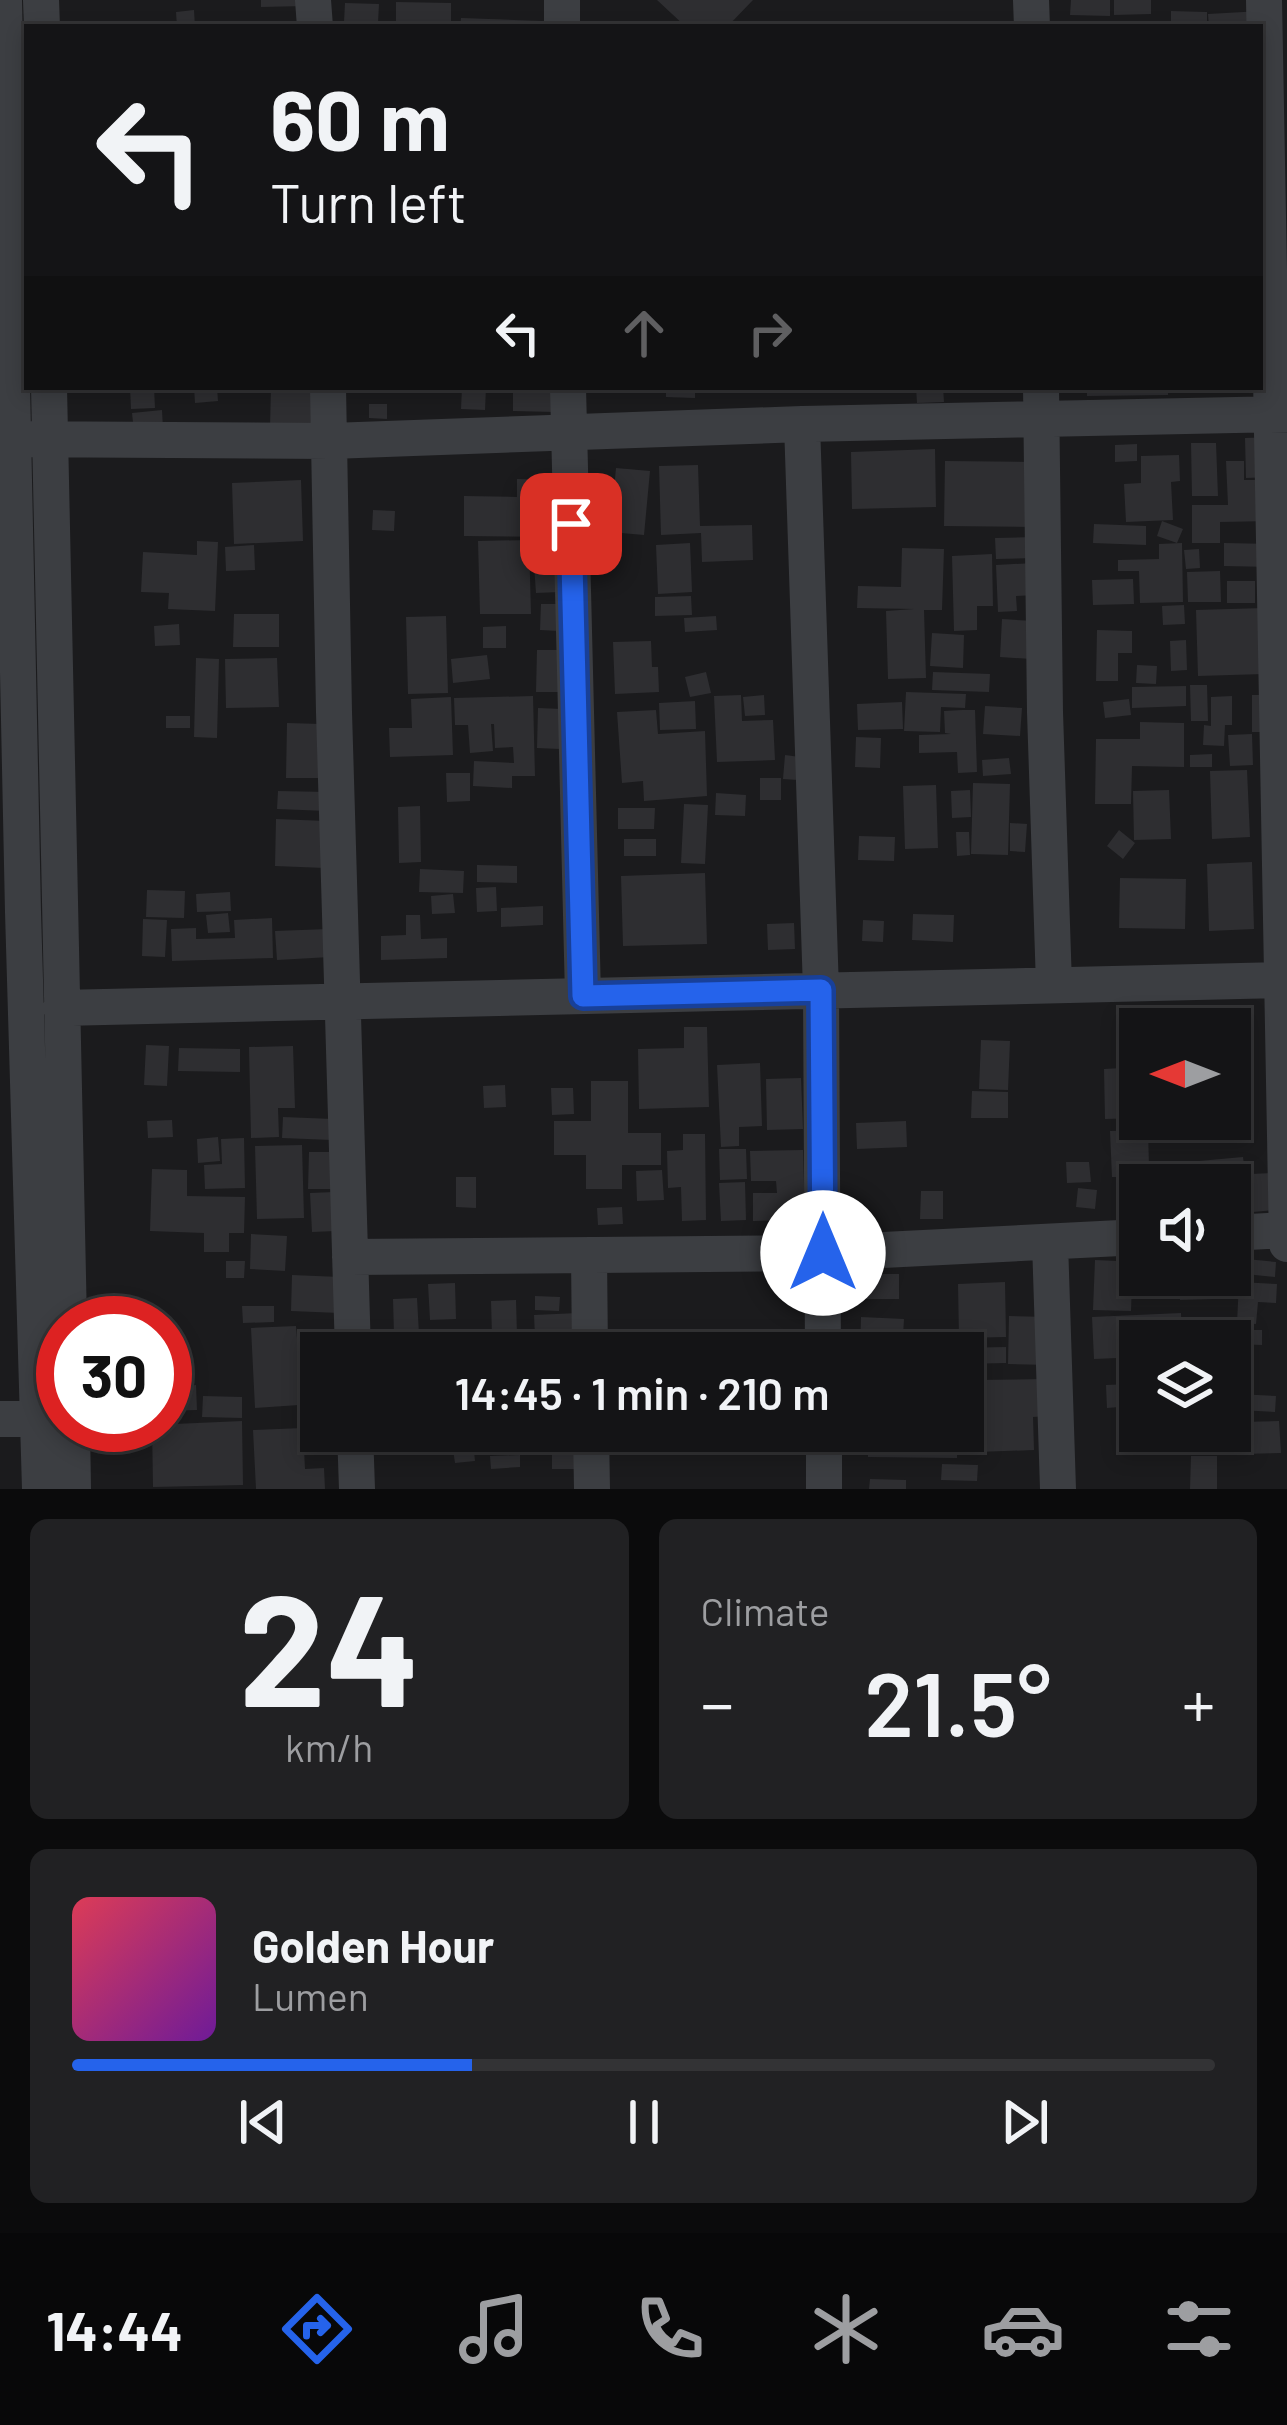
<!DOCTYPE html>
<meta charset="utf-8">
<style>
body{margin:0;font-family:Barlow,sans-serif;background:#212123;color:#f1f3f6;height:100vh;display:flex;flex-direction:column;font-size:45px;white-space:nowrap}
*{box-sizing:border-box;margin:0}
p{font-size:39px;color:#9d9ea1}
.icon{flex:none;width:66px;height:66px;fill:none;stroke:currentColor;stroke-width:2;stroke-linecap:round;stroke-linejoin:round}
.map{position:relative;height:1489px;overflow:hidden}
.sheet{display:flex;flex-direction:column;gap:30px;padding:30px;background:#0b0b0c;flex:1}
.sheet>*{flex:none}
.guide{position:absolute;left:24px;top:24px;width:1239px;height:366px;border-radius:0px;box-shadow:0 6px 18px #0003,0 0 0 3px #333335;background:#141416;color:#f1f3f6;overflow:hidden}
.needle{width:78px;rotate:270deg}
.buttons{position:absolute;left:1119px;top:1008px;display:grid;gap:24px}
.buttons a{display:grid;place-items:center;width:132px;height:132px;border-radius:0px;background:#141416;box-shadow:0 6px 18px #0003,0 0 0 3px #333335;font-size:60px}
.speed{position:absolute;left:36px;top:1296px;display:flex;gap:24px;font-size:60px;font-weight:700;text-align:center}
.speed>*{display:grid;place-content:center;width:156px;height:156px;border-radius:50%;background:#141416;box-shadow:0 6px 18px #0003,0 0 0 3px #333335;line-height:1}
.speed .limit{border:18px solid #d22;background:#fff;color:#111}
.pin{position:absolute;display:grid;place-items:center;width:102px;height:102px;color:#fff;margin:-51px;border-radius:24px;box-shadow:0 6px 18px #0006}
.me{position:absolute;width:132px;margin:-66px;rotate:0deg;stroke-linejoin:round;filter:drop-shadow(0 0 9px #0008)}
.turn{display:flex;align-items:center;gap:42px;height:252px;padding:0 48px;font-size:54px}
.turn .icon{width:156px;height:156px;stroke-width:2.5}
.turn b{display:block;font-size:84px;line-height:102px}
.lanes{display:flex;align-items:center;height:114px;padding:0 48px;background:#0003;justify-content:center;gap:60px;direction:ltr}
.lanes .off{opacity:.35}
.big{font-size:90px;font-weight:600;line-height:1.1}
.sheet .card{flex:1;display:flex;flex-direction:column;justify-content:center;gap:18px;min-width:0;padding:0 42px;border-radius:18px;background:#212123}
.sheet .dial{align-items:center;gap:0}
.dial b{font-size:156px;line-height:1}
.song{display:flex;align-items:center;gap:36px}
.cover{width:144px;height:144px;border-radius:18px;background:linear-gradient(135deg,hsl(350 70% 55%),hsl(280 70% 35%))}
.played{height:12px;border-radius:6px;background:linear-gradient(90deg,#2563eb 35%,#333335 35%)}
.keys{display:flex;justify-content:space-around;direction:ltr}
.heat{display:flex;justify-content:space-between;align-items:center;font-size:66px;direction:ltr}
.sheet .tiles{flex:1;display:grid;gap:30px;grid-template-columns:1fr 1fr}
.card:last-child{grid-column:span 2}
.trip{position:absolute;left:300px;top:1332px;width:684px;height:120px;border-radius:0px;background:#141416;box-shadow:0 6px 18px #0003,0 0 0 3px #333335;font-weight:600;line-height:120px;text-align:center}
.menu{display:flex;height:192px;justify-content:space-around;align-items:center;background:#080809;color:#9d9ea1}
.menu .icon{width:84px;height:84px}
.menu .selected{color:#2563eb}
.menu b{font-size:54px;color:#f1f3f6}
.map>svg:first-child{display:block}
.building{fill:#2e2e31}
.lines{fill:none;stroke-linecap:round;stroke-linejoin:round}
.minor{stroke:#3c3e42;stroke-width:36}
.route-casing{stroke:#184099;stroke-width:30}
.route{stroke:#2563eb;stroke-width:21}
</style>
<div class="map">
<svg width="1287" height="1489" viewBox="0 0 1287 1489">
<rect width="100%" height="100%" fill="#1b1b1d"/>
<path class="building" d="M261,0h44v6l-44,1z
M657,0h96l-26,27h-41z
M1071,0h39v16l-40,-1z
M1114,0h37v14l-37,1z
M396,2l55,1v24h-55z
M345,3l34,1 -1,19 -34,-1z
M194,10l1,17h-18l-1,-15z
M1171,11l36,1v15h-36z
M1261,11v16h-52l-1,-13z
M461,18l81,3v6h-82z
M130,387h24l1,21 -24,1z
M194,387h23l1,14 -23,2z
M271,387h45l-1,41 -45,-1z
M462,387h24l-1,23 -24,-1z
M513,387h42l-1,25 -41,-1z
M666,387h29v11l-29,-1z
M916,387h27l1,15 -27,1z
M1087,387h81v8l-81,1z
M1180,387h63v6h-63z
M369,404h18v15l-18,-1z
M162,410l1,19 -29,3 -2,-19z
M1273,437l1,40 -28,1 -1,-40z
M1191,443h25l2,53h-26z
M1137,444v17l-22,1v-17z
M935,449l1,58 -84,2 -1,-57z
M1179,455l1,26 -9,1 2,38 -47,2 -2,-38 17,-1v-27z
M945,461l88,1 -1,65 -88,-1z
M1226,461h18v19h30v41l-54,1v21h-28v-38h36z
M698,465l2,61 52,-1 1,35 -51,2 -1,-29 -40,2 -2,-69z
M616,468l34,3 -6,64 -34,-3z
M517,479l39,1v57l-92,-1v-40l53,1z
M301,480l2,61 -69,3 -2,-61z
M373,510l22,1 -1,20 -22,-1z
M1162,521l21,8 -6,14 -20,-7z
M1094,524l52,2v19l-53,-2z
M1034,537l1,21 -39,1 -1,-21z
M529,540l2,74h-51l-2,-73z
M197,541l21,1 -3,69 -47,-2 1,-16 -28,-1 2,-40 54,3z
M690,543l2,49 -34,2 -2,-49z
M1182,543l1,59 -43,1 -1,-32h-21v-11l41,-1v-15z
M1224,543l51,1 -1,23 -50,-1z
M254,545l1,25 -29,1 -1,-24z
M902,548l42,1 -2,61h-18l2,68 -38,1 -2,-68 28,-2 -57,-1 1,-22 43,1z
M1199,549l1,19 -14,1 -2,-19z
M992,554l1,52h-16v24l-23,1 -2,-75z
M1035,563l2,32 -21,1 1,15 -19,1 -2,-47z
M560,564l1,28 -25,1 -2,-28z
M1220,571l1,31h-33l-1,-30z
M1133,579l1,25 -41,1 -1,-25z
M1227,581h28v22h-28z
M691,596l1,19 -37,1v-19z
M541,604h19l-1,27 -19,-1z
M1184,605l1,19 -22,1 -1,-19z
M1264,608v66l-66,2 -2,-66z
M234,614h45v33h-46z
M446,616l2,77 -40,1 -2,-77z
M716,616l1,14 -32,2 -1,-14z
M1002,619l32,2 -2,38 -32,-2z
M179,624l1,21 -25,1 -1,-20z
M506,626v22h-23v-21z
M1097,630l35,1v22h-14v28h-22z
M932,633l32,2 -1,33 -33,-2z
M1186,640l1,30 -16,1 -1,-30z
M651,641l1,26h6l1,25 -44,2 -2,-52z
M537,650h24l-1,42h-24z
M487,655l3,24 -37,4 -2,-24z
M196,658l23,1 -2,79 -23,-1z
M277,658l2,49 -53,1 -1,-49z
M1137,665l20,1 -1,18 -20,-1z
M706,672l5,21 -21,4 -5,-20z
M933,672l57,2 -1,18 -57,-2z
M1190,685h17l1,36h-17z
M1186,686v20l-54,2v-21z
M906,692l60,2 -1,14 -24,-1 -1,25 -36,-1z
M741,695l1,26 31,-1 2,40 -58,2 -3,-66z
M764,695l1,20 -20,1 -2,-19z
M1252,695h25v37h-25z
M533,696l2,80h-23v12l-39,-2 1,-25 40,2 -1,-16 -18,1 -1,-24h-3l2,27 -23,2 -2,-28h-13l-1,-27z
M1232,696v29h-7l-1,21 -21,-1 1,-20 7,1v-29z
M451,697l2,58 -63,2 -1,-29h23l-1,-29z
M1129,699l2,16 -26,3 -2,-16z
M695,701l1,28 -36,1 -1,-27z
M902,702l1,27 -45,1 -1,-26z
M985,706l37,2 -2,28 -37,-2z
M538,708l24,1 -2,40 -23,-1z
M656,710l2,24 47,-3 2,65 -63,5 -1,-20 -21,2 -5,-71z
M962,710h13l2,62 -19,1 -1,-21 -38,1v-18l32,-1 -6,-1 -1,-22z
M166,716h24v12h-24z
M1140,722l44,1v44l-52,-1 -1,38h-36l1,-65h44z
M287,723l34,1 -1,54h-34z
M1252,734l1,31 -23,1 -2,-31z
M856,737l25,1 -1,30 -25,-1z
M1212,754v13h-22v-12z
M785,755l15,2 -2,23 -15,-1z
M1009,758l2,16 -28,2 -1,-16z
M1247,770l3,67 -38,2 -2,-68z
M446,773h24v28l-23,1z
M760,778h21v22h-21z
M973,783l37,1 -2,71 -37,-1z
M936,785l2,63 -33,1 -2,-63z
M970,790l1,27 -19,1 -1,-27z
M1169,790l2,49 -37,1 -1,-49z
M278,791l50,1 -1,19 -50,-2z
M716,793l30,2 -1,21 -30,-1z
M684,804l24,1 -3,59 -24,-1z
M420,806l1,56 -22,1 -1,-56z
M618,808h37l-1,21h-36z
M276,819l50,2 -1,47 -50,-2z
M1010,823l17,1 -2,28 -15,-1z
M1119,830l16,13 -12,16 -16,-13z
M956,832h13l1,23 -13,1z
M859,836l36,1 -1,24 -36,-1z
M624,839h32v17h-32z
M1252,862l2,67 -45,2 -2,-67z
M477,865l40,1v17l-40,-1z
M420,869l44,2 -1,22 -44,-1z
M705,873l2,71 -84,2 -2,-70z
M1120,878l66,1 -1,50 -66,-1z
M496,887l1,24 -20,1 -1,-24z
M147,890l38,1 -1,27 -38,-1z
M230,892l1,19 -34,1 -1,-18z
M453,894l2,19 -23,1 -1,-18z
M543,906v19l-42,2v-19z
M228,913l2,19 -22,1 -2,-18z
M913,914l41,1 -1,27 -41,-2z
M406,915h14l1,24 26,-1v20l-66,2v-24l25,-1z
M272,918l1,40 -101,3 -1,-32 25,-1v11l39,-1 -1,-18z
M143,919l24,1 -2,37 -23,-1z
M863,920l21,1 -1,21 -21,-1z
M794,923l1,26 -27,1 -1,-26z
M328,929l2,28 -53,3 -2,-29z
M684,1027h23l2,80 -70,2 -1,-60 46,-1z
M981,1040l29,1 -2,49 -29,-1z
M146,1045l23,1 -2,40 -23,-1z
M293,1046l2,62h-17l1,29 -28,1 -2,-91z
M179,1048l61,1v23l-62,-1z
M760,1063l2,63 -23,1v19l-18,1 -4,-82z
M1140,1067v51l-35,1 -1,-50z
M801,1078l2,51 -36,1 -1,-51z
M591,1081h37v52h33v32h-39v24h-36v-34h-32v-34h37z
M505,1085l1,22 -22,1 -1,-22z
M551,1088h22l1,26 -22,1z
M972,1091l36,1v26h-37z
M283,1117l50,2 -1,21 -50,-2z
M1173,1119h22v12l-23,-1z
M172,1120l1,17 -25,1 -1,-17z
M906,1121l1,26 -50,2 -1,-26z
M1148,1130l1,36 29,-1 1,20 -50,3v-11h-17l-2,-46z
M683,1134h22l1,86 -24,1 -1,-34 -13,1 -1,-37 16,-1z
M218,1137l2,24 -22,2 -1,-24z
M244,1138l1,50 -40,1 -1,-24 18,-1 -1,-25z
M302,1145l2,73 -47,1 -2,-73z
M719,1149h27l1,30 -27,1z
M803,1150l2,70 -52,1v-28h24l-1,-12h-25l-1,-30z
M309,1152h26v37h-27z
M1243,1157l2,16 -25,2 1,10h-20l-2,-24z
M1066,1162h23l2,20 -24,1z
M152,1169l35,1v26l58,1 -1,36h-15v19h-25v-19l-54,-2z
M662,1170l2,30 -27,1 -1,-30z
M1272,1173l3,37 -22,2 -2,-38z
M456,1177h20v31l-20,-1z
M745,1182l1,38 -25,1 -2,-38z
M1078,1188l19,2 -2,19 -19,-2z
M921,1191h22v28h-23z
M334,1192l2,39 -24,1 -2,-39z
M622,1207l1,17 -25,1 -1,-17z
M251,1234l36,2 -2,35 -35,-2z
M1246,1259l30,3 -1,15 -30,-3z
M1095,1260l45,2v13h20v10l-28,-1 -1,27 -38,-1z
M226,1261h19l-1,17h-18z
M864,1274h35v25h-35z
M292,1275l48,2 -1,36 -48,-2z
M1179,1275h35v24l-34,1z
M1005,1282l1,55 -47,1 -1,-54z
M1239,1282l38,2 -1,19 -18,-1 -2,22 -19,-1z
M455,1283l1,36 -26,1 -2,-36z
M535,1296l25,1 -1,14 -24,-1z
M417,1298l2,36 -25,1 -1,-36z
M516,1300l1,35 -25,1 -1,-35z
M242,1306h32v16l-31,1z
M578,1313l2,40h-91v-14l46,-2 -1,-22z
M1181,1313l1,28h-42v16l-46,2 -2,-42z
M1009,1316l42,1 -1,48 -42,-1z
M861,1317l43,2 -2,34h-42z
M1230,1322v19h-22l-1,-18z
M296,1326l2,25 20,-1 1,21 -22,1 2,33 -44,3 -4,-80z
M1234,1330h28v15l-28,-1z
M906,1334l47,1v18h-47z
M1006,1347v16l-43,1v-11h-6v-5z
M1047,1379l1,37 -15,1 1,33 -57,2 -2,-72z
M1131,1384l1,22 -25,2 -1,-23z
M196,1385l1,25 -32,1v-24z
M1237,1394l39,2 -1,16 -38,-2z
M203,1396l39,1v21l-40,-1z
M306,1399l15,1v16l-16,-1z
M242,1421l1,64 -90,2 -1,-62z
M1279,1421l2,32 -40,1 -1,-32z
M1230,1422h4l1,29 -39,1v-18l-36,3 -1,-6h71z
M303,1428l2,41 19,-1 1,21h-69l-3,-59z
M490,1431h15l-1,19 -14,-1z
M519,1431h26v13l-25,1z
M579,1431l1,38h-28v-37z
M736,1431h42l-34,17z
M868,1431h76v4l13,1v22l-89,-1z
M473,1441l2,20 -20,2 -3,-20z
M520,1455v12l-29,2 -1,-13z
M1191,1456h26v33h-27z
M942,1464l36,1 -1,16 -36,-1z
M870,1479l36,1v9h-37z"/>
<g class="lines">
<path class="minor" d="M4,0l19,912 17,577
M41,0l1,27
M313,0l2,27
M562,0v27
M1031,0l1,27
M1264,0l23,1244
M49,387l20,936
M328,387l6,325 19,641
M568,387l15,609
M1041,387l4,325 9,273
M802,424l19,566 2,363
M0,439l331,2 471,-17 485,-10
M61,1008l1226,-28
M1230,1233l57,-3
M1050,1242l8,247
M589,1255l1,98
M350,1257l473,-4 317,-16
M0,1419h38
M72,1425l1,64
M355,1431l2,58
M591,1431l1,58
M824,1431v58"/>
</g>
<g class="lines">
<g class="route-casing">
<path id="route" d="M571,524l12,472 238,-6 2,263"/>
</g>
<use href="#route" class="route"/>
</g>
</svg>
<div class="buttons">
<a><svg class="needle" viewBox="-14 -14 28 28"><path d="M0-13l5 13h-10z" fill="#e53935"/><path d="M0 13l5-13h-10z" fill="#9d9ea1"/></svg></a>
<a><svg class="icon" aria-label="sound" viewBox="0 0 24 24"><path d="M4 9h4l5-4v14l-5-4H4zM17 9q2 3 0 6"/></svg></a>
<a><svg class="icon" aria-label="layers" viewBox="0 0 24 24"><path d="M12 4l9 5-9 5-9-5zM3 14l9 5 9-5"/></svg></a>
</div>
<div class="speed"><div class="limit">30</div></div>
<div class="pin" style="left:571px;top:524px;background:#d93025"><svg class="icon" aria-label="arrive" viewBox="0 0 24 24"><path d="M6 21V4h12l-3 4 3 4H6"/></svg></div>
<svg class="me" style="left:823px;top:1253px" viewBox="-20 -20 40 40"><circle r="19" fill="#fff"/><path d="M0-13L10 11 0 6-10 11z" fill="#2563eb"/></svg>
<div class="trip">14:45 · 1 min · 210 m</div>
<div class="guide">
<div class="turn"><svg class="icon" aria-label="left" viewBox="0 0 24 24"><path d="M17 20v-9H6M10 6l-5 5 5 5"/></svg><div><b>60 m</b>Turn left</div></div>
<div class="lanes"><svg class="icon" aria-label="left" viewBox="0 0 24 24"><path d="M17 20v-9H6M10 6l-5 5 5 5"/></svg><svg class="icon off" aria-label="ahead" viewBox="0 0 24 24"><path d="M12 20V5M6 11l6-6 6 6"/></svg><svg class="icon off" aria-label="right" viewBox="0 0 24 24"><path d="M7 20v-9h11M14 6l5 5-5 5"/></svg></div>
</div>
</div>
<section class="sheet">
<div class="tiles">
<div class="card dial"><b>24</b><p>km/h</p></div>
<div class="card"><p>Climate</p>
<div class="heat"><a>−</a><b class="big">21.5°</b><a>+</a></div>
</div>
<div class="card">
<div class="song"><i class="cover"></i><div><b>Golden Hour</b><p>Lumen</p></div></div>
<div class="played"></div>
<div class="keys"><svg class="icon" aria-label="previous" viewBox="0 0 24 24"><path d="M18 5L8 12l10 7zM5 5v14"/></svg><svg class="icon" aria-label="pause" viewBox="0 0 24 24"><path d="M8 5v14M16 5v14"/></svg><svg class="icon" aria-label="next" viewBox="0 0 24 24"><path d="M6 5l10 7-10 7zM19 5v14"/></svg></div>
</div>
</div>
</section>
<nav class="menu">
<b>14:44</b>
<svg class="icon selected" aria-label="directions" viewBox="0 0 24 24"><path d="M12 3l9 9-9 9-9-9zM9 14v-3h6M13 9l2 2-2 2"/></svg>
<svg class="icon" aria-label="music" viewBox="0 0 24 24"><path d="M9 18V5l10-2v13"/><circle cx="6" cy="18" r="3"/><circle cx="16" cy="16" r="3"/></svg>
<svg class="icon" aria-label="phone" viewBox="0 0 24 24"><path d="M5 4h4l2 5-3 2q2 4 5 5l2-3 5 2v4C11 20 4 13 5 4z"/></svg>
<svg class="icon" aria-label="climate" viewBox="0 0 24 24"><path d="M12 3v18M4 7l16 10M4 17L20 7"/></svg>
<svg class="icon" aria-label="car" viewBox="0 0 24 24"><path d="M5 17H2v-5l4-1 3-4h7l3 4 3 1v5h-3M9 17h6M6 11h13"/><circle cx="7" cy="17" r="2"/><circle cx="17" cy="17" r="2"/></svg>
<svg class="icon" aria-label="filters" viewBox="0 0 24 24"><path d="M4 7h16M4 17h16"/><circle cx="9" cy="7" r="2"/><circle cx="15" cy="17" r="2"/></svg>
</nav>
